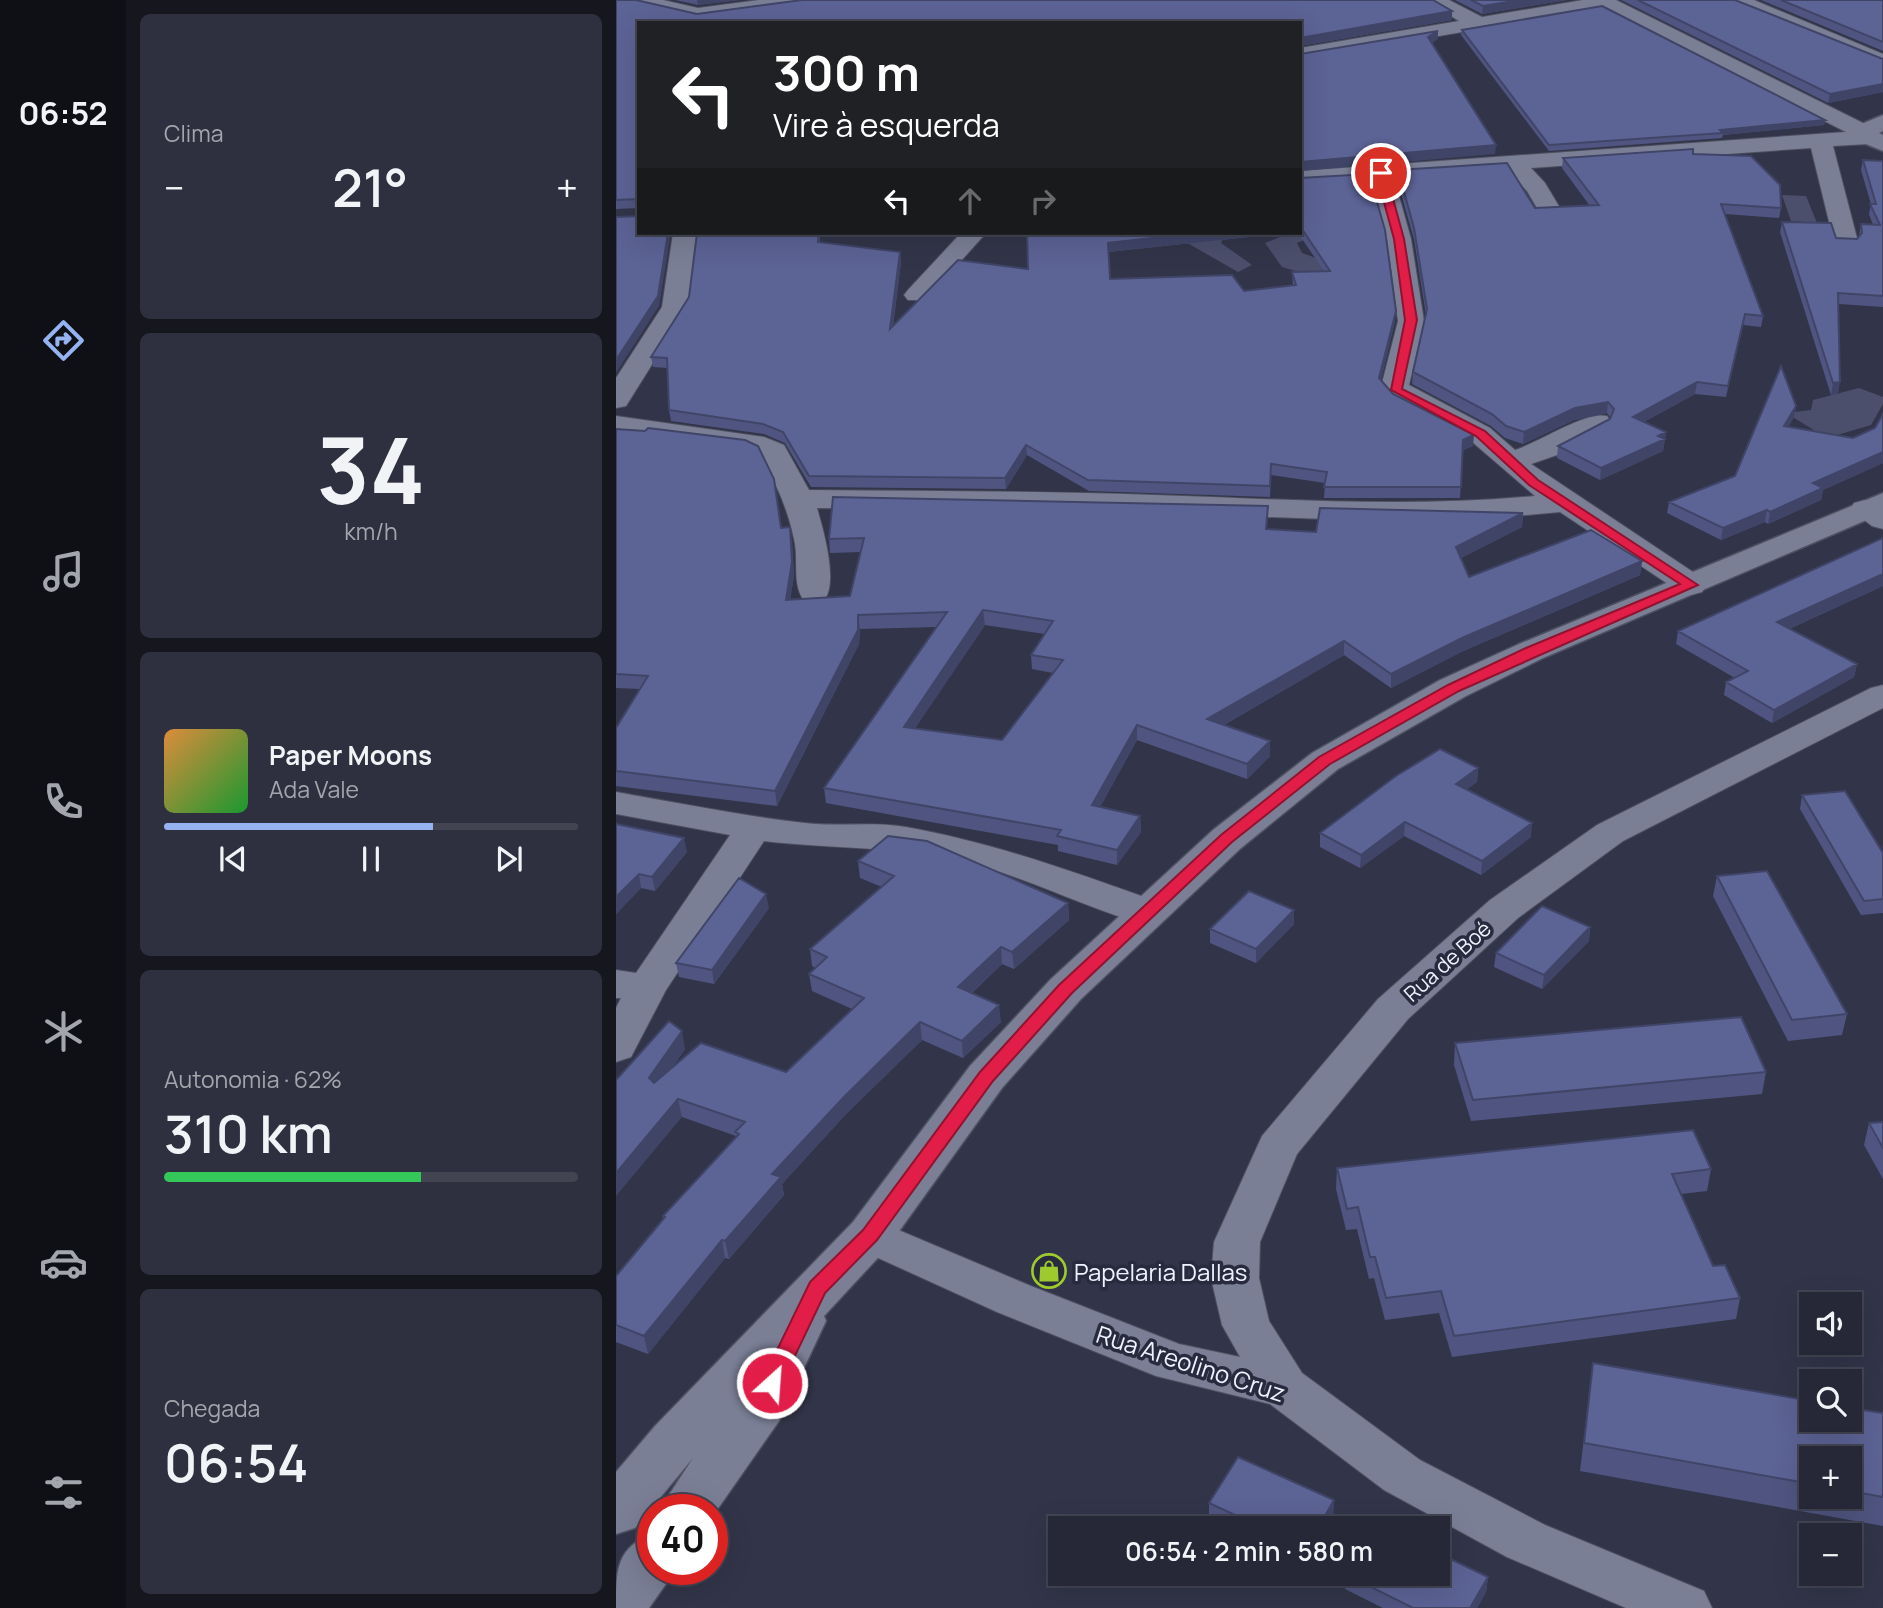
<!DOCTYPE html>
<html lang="pt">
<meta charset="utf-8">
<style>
body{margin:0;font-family:Manrope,sans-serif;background:#2e303f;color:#f1f3f6;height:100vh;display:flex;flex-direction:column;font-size:26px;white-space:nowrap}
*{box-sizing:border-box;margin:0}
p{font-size:23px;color:#a4a6ad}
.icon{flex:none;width:38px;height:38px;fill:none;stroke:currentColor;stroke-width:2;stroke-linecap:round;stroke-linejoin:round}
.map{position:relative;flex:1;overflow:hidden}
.details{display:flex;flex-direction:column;gap:14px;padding:14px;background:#15161e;width:490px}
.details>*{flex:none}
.hud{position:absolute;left:21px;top:21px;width:665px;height:214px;border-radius:0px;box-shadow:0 7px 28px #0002,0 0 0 2px #424452;background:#202124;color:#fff;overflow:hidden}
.controls{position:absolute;left:1183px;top:1292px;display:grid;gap:14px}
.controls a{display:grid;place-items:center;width:63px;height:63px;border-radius:0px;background:#262837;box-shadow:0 7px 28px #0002,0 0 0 2px #424452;font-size:35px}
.speed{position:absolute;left:21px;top:1494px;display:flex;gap:14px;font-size:35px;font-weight:700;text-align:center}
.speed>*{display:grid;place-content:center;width:91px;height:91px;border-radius:50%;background:#262837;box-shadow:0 7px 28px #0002,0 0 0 2px #424452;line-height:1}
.speed .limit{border:10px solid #d22;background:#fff;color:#111}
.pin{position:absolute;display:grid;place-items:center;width:60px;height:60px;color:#fff;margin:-30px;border:4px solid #fff;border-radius:50%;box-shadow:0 2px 7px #0007}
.me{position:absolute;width:77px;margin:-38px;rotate:26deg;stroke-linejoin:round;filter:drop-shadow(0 0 5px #0008)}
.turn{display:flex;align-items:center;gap:24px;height:147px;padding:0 21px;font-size:32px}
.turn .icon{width:91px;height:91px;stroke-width:2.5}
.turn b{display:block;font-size:49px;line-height:60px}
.lanes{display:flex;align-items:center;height:66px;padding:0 21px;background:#0003;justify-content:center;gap:35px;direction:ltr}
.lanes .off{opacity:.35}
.big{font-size:52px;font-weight:600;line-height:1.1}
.details .widget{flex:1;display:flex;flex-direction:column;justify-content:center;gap:10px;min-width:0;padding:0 24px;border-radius:10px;background:#2e303f}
.details .dial{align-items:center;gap:0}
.dial b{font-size:91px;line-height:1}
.song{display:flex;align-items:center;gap:21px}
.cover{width:84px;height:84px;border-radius:10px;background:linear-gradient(135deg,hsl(30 70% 55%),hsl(130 70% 35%))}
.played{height:7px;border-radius:4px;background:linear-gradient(90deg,#95b2f1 65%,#424452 65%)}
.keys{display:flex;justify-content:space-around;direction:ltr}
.heat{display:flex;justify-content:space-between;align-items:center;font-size:38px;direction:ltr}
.charge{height:10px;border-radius:5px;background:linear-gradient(90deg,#34c759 62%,#424452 0)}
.trip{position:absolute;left:432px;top:1516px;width:402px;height:70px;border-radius:0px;background:#262837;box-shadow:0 7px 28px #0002,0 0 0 2px #424452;font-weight:600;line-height:70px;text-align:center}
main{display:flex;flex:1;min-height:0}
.tab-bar{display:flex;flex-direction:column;width:126px;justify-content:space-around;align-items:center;background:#0f1016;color:#a4a6ad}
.tab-bar .icon{width:49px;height:49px}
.tab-bar .active{color:#95b2f1}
.tab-bar b{font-size:32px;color:#f1f3f6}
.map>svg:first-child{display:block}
.green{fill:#4b4f6c}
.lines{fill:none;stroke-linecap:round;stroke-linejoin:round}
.minor-casing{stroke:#4d5060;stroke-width:2}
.tertiary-casing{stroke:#4d5060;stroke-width:3}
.minor{fill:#7b7f96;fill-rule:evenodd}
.tertiary{fill:#7b7f96;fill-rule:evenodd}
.wall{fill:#4f5580;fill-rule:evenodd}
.shaded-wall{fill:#404568}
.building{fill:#5c6395;stroke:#404568;stroke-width:2;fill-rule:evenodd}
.route{fill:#e11d48;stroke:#92132f;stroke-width:2}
.labels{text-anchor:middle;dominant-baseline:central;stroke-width:7;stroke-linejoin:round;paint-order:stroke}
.street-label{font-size:21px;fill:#eff2fe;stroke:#282b3e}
.near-poi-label{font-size:24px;fill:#eff2fe;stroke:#282b3e;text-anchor:start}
.near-street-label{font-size:24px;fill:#eff2fe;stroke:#282b3e}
</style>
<main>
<nav class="tab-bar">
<b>06:52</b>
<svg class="icon active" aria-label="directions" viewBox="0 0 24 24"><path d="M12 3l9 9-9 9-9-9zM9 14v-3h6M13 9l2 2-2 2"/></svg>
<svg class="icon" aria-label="music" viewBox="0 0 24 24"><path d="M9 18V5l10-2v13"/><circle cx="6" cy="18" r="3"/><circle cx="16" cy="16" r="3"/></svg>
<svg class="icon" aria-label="phone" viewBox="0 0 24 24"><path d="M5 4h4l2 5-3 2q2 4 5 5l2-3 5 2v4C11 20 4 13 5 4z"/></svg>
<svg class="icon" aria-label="climate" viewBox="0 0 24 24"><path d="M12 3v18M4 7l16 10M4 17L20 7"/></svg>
<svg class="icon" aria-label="car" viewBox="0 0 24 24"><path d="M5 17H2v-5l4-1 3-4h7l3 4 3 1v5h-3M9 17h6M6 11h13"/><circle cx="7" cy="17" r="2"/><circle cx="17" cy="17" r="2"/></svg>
<svg class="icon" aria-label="filters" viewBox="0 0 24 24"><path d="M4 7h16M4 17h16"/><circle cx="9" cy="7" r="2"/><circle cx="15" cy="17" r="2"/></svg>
</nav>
<section class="details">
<div class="widget"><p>Clima</p>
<div class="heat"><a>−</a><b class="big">21°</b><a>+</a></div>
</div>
<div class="widget dial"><b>34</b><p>km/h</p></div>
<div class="widget">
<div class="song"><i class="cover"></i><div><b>Paper Moons</b><p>Ada Vale</p></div></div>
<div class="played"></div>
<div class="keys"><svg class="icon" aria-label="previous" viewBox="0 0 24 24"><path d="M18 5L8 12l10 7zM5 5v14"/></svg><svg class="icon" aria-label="pause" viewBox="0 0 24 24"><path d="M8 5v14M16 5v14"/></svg><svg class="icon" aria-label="next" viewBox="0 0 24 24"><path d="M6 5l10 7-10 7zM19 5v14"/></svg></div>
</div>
<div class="widget"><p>Autonomia · 62%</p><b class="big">310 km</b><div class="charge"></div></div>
<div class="widget"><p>Chegada</p><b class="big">06:54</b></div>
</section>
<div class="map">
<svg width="1267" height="1608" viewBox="0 0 1267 1608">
<rect width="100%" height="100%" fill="#323549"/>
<path class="green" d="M1166,195l24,1 11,27 -26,-2z
M554,233h56l-5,10 31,22 -14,7z
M674,233l24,3 -17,7 5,10 28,10 -4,17 -44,-13 -17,-24z
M1243,388l24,9v7l-12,21 -44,13 -41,-25 25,-3 2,-10z"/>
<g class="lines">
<g class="minor-casing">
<path id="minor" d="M13,0h34l35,8 61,-8h53l-10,6 -104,14 -66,-16z
M808,0h25l33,17 101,-17h33l259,129 5,8 -11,7 -36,2 25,96 -3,5h-18l-3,-5 -23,-94 -280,20 14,15 15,25 -4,5h-16l-13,-22 -19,-21 -114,8 17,61 13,82 -15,64 81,43 25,22c25,-8 70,-39 92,-34l4,6 -4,6 -47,26 -29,10 171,114 5,7 -5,7 -11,3 -11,-3 -120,-80 -100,9h-77l-316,-11 -250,-2c6,21 21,72 8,91l-11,3 -11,-3c-11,-16 -4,-41 -9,-60 -6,-30 -18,-55 -32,-82l-14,-6 -132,-17v-18l148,21 20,8 25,45c115,1 230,1 345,5 127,4 254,13 381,1l-65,-56 -76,-38 -13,-15 17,-66 -11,-82 -16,-59 -71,5v-14l546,-39 -244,-124 -302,52v-12l159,-27z
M1112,0h26l129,54v13l-152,-63z
M57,233h24l-9,74 -62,99 -10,2v-30l46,-71z
M345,233h25l-60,67h-18l-4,-5 4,-5z
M1249,500l18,7v22l-11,-3 -22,-17 4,-6z
M1267,685v23l-260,133 -105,77 -110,101 -111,135 -37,88 -1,36 10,43 33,52 118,87 125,65 159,66 8,17h-86l-119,-51 -123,-67 -114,-86 -114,-28 -159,-64 -143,-65 -7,-12 7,-12 16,-5 161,68 148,58 61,13 -18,-32 -11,-47 3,-36 48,-106 116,-137 112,-99 107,-75 274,-137z
M0,792c63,11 126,24 189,31 33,4 68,-2 101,4 89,16 171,46 255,76l6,9 -6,9 -14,4c-62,-17 -119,-48 -182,-63 -66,-16 -133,-13 -201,-21l-98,149 -35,67 -15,5v-54l5,-10h-5v-28l20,3 94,-138 -114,-21z"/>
</g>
<g class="tertiary-casing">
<path id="tertiary" d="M1267,115v16l-4,2 4,2v16l-22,-9 -5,-12 3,-5z
M1267,493v20l-340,145 -77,38 -128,73 -97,79 -160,151 -79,89 -115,160 -63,68 2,5 -47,100 -67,96v-7h-53l34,-52 -58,70 -19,6v-62l39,-46 198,-204 117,-156 81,-87 162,-149 99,-77 128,-73 79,-36z
M37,1533v37h22l-2,4 -24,34h-33c0,-38 0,-60 37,-75z"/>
</g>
<use href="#minor" class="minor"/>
<use href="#tertiary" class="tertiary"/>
</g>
<path class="wall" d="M0,0l81,14 755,-3v9l-152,26v-23l-661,185 -23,1z
M59,0h64l-41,5z
M839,0h112l-85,14z
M1005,0h114l148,59v33l-55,11z
M1145,0h122v51z
M846,30l363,90 -1,5 -101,10 -1,3 -173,13 -88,-116z
M1077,154l88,54 -2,10 -54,-4 38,102 -2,11 -18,-2 -17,72 -31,-3 -51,28 22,10 -3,19 -63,29 -43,-22 1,-12 52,-27v-2l-3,-4 -33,7 -51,24 -18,-6 -14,-12 -79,-42 1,-12 13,-57 -12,-76 -17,-59 1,-10 137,38 55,-2 -28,-38 1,-10z
M1247,160l20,1v146l-44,-3 -1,90 -7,1 -51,-163 2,-10 54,16 21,1 2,-2 2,-13 12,1 -4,-11 2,-10 -10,-34z
M684,178l95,143 -14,59 12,14 80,52 -10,4 -3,48h-136l1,-15 -54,-8 -1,22 -181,-6 -62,-36 -21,34 -195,-2 -26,-44 -21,-9 -93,-13 -2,-11 -1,-42 -15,-1 -2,-10 38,-60 8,-64h148l-25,1v8l80,10 1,10 -8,64 135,-57 -1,-36h258l-177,19 2,27 134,12 49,-6 -1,-13 32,-1 -26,-38h2z
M1180,406l-2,11 -6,10 65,11 22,-10 8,-14v49l-60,27 -2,10 -53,24 -3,-2 -44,18 -54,-27 2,-11 66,-26z
M0,429l165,99 11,13 2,35 -4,23 60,-3 11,-44 -31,1 -1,-14 439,-33 -1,23 49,3 207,-19 -1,14 -61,31 8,19 173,-16 -2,14 -179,77 -70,36 -47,-33 -120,70 46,16v15l-23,23 -110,-39 -37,67 40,9 1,16 -24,33 -59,-14v-6l-232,-42 -2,-15 113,-161 -77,2 -1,15 -82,162 -161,-20v-58l24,-39 -24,-1zM369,625l60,9 -14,21 1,14 21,4 -51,67 -87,-12z
M1267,586l-94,43 68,35 -3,13 -82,46 -48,-28 2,-13 9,-4 -59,-34 2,-13z
M862,768l-1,14 -11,8 65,47 -50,38 -77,-39 -44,32 -40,-21v-14z
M1186,795l81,58v60l-22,2 -61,-106z
M0,824l71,28 -32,39 -14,-3 -25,26z
M242,861l210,42 1,17 -55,49 -12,-5 -30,29 29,29 -38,36 -41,-18 -76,74 -64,70 2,11 -55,64 -4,-1 -77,96 -32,-12v-66l47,-57v-3l73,-79v-1l-54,-19 -66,-37 69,-31 -14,20 115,3 66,-63 -40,-18 -3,-17 6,-6 -3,-2 -2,-17 72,-62 -22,-9z
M1101,876l130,138 -5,21 -54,6 -75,-145z
M153,908l-55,76 -35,-7 -3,-14z
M678,924l-38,39 -46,-20v-14z
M974,927l-1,14 -47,48 -48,-22 2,-14z
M839,1043l311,29 -4,22 -291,27 -17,-56z
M1267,1122v57l-19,-34 5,-22z
M721,1168l374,1 -4,22 -26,3 32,72 27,32 -4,21 -284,38 -13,-44 -54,7 -11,-42 -5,1 -12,-50 -11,1 -10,-41z
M977,1363l290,50v113l-303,-55zM1195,1458h39v38h-39z
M718,1500l-1,15 -7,13h-95l-22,-10v-15z
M729,1574l143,3 -2,15 -9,16h-94l-38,-19z"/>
<path class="shaded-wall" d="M81,0h42l-41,5z
M904,0h47l-85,14 1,-8z
M836,11v9l-152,26v-8z
M822,31v8l-10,7v-9z
M1267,84v8l-55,11 2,-9z
M1209,120l-1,5 -101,10v-2l-3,-3z
M880,145l-1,9 -195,17v-9z
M52,233h3l-12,73 -43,67v-13z
M582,233h87l-177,19v-9z
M284,252l1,10 -10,77 -1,-10z
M780,311l-1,10 -16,68v-11z
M1129,314l-2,11 -17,72 2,-11z
M1081,382l-2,12 -64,35 2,-12z
M1224,382l-2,12 -7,1 2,-12z
M992,402l-1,11 -33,7 -51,24 1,-12 51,-24z
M1180,406l-2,11 -12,21 2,-12z
M1050,432l-3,19 -63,29 1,-12z
M858,435l-1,11 -11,4 1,-10z
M410,445l1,10 -21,34 -1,-11z
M1267,452v11l-60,27 -2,10 -53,24 2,-12 43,-29z
M1151,510l-2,12 -44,18 2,-12z
M907,513l-1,14 -67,34 1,-14z
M174,527l4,49 -6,38 -2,-14z
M1026,561l-2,14 -179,77 -70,36v-14l71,-36z
M1267,574v12l-108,49 2,-13z
M367,610l2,15 -79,117 -2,-15z
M242,615l2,14 -1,15 -82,162 -2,-15z
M728,641v14l-136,79 -1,-15z
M1241,664l-3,13 -82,46 2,-13z
M521,725v15l-44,80 -1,-15z
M654,741v15l-23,23v-15z
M862,768l-1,14 -22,16 1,-14z
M524,816l1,16 -24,33v-15z
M789,822l-1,14 -44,32 1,-13z
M916,823l-1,14 -50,38 1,-14z
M68,838l3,14 -32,39 -3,-14z
M23,874l2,14 -25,26v-17z
M150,894l3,14 -55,76 -2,-14z
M452,903l1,17 -55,49 -2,-17z
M678,910v14l-38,39v-14z
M974,927l-1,14 -47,48 2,-14z
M385,947l1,17 -42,40 -2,-17z
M383,1005l2,17 -38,36 -1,-17z
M304,1022l2,18 -76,74 -64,70 2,11 -55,64 -4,-18 47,-67 72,-77z
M66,1031l3,18 -33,46 -3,-17z
M62,1099l4,18 -66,79v-23z
M106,1240l3,18 -77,96 -4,-18z
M718,1500l-1,15 -7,13h-8z
M872,1577l-2,15 -9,16h-7z"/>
<path class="building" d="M0,0h20l61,14 105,-14h631l19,11 -152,27v-15h-661v176l-23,1z
M855,0h49l-37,6z
M1022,0h97l148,59v25l-53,10z
M1165,0h102v42z
M986,6l223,114 -105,10 3,3 -174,12 -87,-115z
M822,31l-10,6 68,108 -196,17v-108z
M1077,149v5l58,2 29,29 1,23 -60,-4 42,112 -18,-2 -17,72 -31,-4 -64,35 33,15 -8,4 7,3 -64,29 -43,-22 52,-27 4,-10 -6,-7 -33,6 -51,24 -18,-6 -14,-12 -79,-42 14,-63 -13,-81 -16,-58 109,-7 28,45 64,-3 -36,-47z
M1247,160l20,1v135l-45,-3 2,89 -7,1 -51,-161 49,1 5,15 21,1 5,-6 -1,-9 19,1 -10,-21h6z
M753,174l16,56 11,81 -17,67 14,16 81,41 -11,5 -2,47h-137l3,-15 -56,-8 -1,22 -182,-6 -62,-35 -21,33 -196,-2 -26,-44 -20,-8 -94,-14 -2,-52 -16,-1 38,-60 8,-64h122l-1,9 82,10 -10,77 68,-69 70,9 -1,-36h171l-90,10 2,36 122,-4 12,16 52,-6 -4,-13 38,-1 -30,-45v-48z
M23,216v17h29l-10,63 -42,64v-143z
M1165,366l15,40 -12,20 69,12 22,-10 8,-14v38l-70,31 10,5 -53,24 -3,-2 -44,18 -54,-26 66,-26z
M32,428l97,12 13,6 16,33 7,49 9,-1 2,35 -6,38 64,-4 14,-58 -35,1 4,-42 435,9 -2,23 50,3 4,-24 203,5 -67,34 13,30 122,-47 51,31 -180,77 -71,36 -47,-33 -137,78 63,22 -23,23 -110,-39 -45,80 48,11 -23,34 -60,-14 4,-6 -237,-42 123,-176 -89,3v15l-83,161 -159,-20v-43l32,-52 -32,-2v-245l29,2zM367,610l70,11 -22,34 32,5 -61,80 -98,-13z
M1267,538v36l-106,48 80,42 -83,46 -48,-28 22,-11 -70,-40z
M824,749l38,19 -22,16 76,39 -50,38 -77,-39 -44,33 -41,-22 76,-57z
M1229,791l38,62v46l-19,2 -62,-106z
M0,824l68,14 -32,39 -13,-3 -23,23z
M272,836l39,5 141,62 -56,49 -11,-5 -43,40 41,18 -37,36 -42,-19 -76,75 -72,77 9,3 -56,64 -3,-1 -78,96 -28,-11v-49l49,-59 -2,-1 76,-82 -4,-2 10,-10 -67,-23 -62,74v-93l53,-59 13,10 -33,47 5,5 47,-40 85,29 78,-74 -55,-24 18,-17 -17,-8 84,-73 -36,-15z
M1151,871l80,143 -55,6 -75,-144z
M123,878l27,16 -54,76 -36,-7z
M633,891l45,19 -38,39 -46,-20z
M926,906l48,21 -46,48 -48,-22z
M1125,1017l25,55 -293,28 -18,-57z
M1267,1122v26l-14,-25z
M1077,1130l18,39 -39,5 41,92 12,-1 15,33 -286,38 -13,-45 -55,7 -11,-41h-5l-12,-50 -11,2 -10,-41z
M977,1363l218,38v18h39v-11l33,5v84l-33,-6v-33h-39v26l-227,-41z
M622,1457l96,43 -16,28h-55l-54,-25z
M761,1523l9,5h-11z
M822,1553l50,24 -18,31h-57l-68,-34 93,-1z"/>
<path class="route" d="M765,170l5,3 18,66 13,81 -15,69 83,42 53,49 160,105 -239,106 -129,73 -98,78 -160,151 -79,88 -116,159 -52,53 -46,96 -7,2 -8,-2 -3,-6 49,-101 53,-52 117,-158 79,-87 162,-150 98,-78 129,-72 78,-37 154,-64 -151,-99 -53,-49 -85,-46 14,-70 -11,-81 -18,-66z"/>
<defs>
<g id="shop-ring" transform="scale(1.75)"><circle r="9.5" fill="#282b3e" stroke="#9eca2e" stroke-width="1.5"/><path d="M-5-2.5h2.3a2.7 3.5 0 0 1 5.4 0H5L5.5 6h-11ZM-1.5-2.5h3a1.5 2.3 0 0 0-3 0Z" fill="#9eca2e"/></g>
</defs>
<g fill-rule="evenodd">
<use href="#shop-ring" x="433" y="1271"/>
</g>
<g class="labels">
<g class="street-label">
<text transform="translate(831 961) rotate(-42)">Rua de Boé</text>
</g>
<g class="near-poi-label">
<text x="458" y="1271">Papelaria Dallas</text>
</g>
<g class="near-street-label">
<text transform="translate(575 1363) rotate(18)">Rua Areolino Cruz</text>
</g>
</g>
</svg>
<div class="controls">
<a><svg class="icon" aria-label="sound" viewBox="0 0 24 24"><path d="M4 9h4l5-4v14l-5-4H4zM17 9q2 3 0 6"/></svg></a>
<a><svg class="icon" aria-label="search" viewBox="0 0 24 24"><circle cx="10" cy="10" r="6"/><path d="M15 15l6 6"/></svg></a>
<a>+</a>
<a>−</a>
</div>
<div class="speed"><div class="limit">40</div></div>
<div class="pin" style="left:765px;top:173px;background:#d93025"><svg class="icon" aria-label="arrive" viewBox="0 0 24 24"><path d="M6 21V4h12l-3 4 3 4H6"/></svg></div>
<svg class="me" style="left:156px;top:1383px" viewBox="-20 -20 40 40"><circle r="17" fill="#e11d48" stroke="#fff" stroke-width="3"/><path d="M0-11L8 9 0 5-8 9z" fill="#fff"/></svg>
<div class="trip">06:54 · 2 min · 580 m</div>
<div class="hud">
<div class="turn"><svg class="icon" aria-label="left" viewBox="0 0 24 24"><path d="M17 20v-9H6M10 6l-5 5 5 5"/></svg><div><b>300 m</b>Vire à esquerda</div></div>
<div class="lanes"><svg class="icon" aria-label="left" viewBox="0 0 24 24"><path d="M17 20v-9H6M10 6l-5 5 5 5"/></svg><svg class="icon off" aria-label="ahead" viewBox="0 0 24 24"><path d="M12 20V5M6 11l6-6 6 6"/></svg><svg class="icon off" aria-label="right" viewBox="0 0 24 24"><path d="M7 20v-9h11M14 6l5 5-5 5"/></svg></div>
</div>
</div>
</main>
